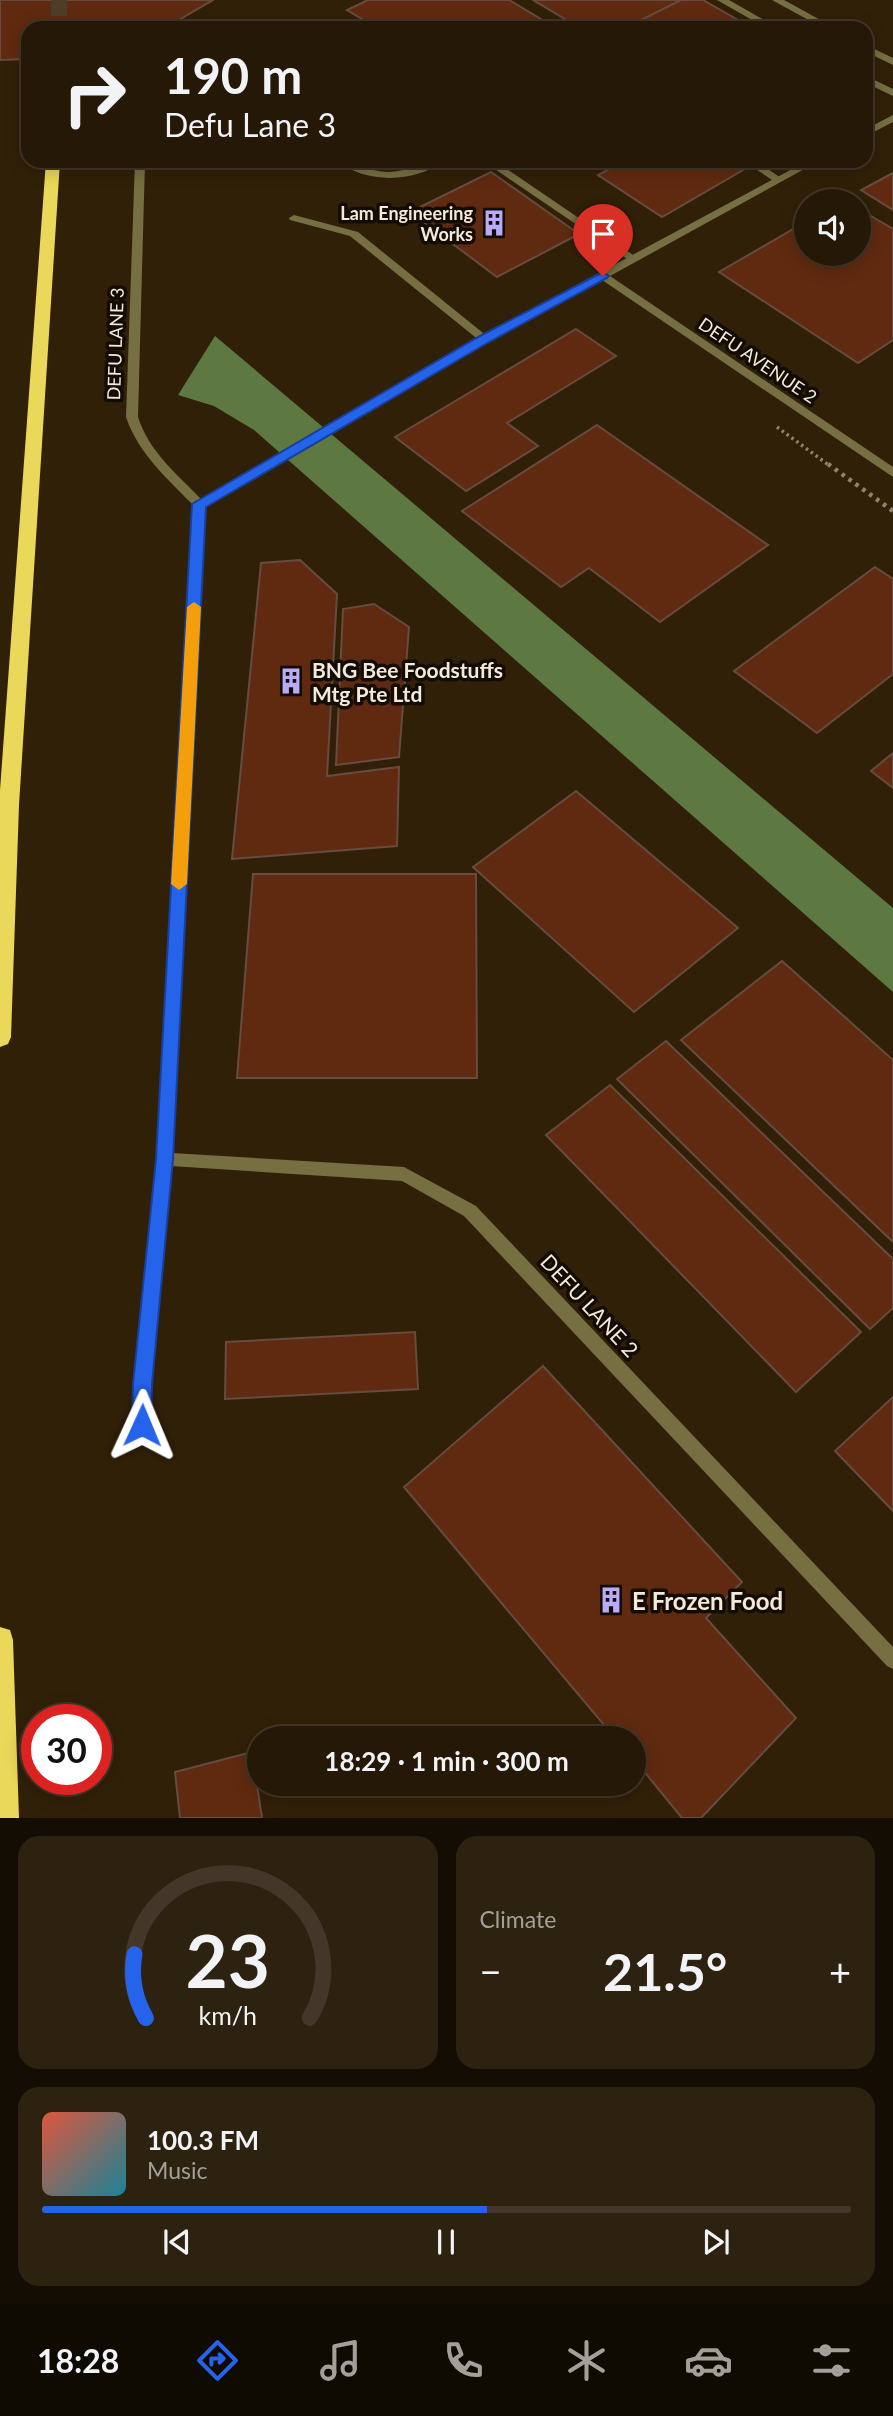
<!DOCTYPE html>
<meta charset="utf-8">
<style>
body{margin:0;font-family:Lato,sans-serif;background:#2d2110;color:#f1f3f6;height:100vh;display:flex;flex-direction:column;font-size:26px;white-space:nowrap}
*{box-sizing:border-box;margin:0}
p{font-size:23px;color:#a3a09b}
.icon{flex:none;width:38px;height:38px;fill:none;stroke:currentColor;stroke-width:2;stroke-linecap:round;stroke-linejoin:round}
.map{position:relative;height:1818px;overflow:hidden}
.sheet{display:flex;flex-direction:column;gap:18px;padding:18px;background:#140d03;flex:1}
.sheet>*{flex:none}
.guide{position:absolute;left:21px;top:21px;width:852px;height:147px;border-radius:21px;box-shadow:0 4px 18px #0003,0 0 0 2px #423728;background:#251806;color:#f1f3f6;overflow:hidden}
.fabs{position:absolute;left:794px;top:189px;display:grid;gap:14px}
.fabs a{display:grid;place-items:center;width:77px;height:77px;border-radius:50%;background:#251806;box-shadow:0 4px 18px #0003,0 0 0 2px #423728;font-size:35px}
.speed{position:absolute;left:21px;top:1704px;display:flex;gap:14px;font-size:35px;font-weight:700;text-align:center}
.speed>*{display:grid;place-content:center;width:91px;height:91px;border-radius:50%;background:#251806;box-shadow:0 4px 18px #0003,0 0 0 2px #423728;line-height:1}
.speed .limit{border:10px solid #d22;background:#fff;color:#111}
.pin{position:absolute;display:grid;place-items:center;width:60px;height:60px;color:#fff;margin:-72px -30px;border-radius:50% 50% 50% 0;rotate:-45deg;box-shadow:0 0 7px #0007}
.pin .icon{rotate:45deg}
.me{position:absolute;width:77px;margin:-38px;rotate:1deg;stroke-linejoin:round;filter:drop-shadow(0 0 5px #0008)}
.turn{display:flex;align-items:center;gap:24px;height:147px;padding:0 28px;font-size:32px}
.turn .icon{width:91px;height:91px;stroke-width:2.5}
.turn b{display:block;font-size:49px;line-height:60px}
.big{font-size:52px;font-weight:700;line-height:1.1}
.sheet .widget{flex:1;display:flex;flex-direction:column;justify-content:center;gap:10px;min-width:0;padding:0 24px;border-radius:21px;background:#2d2110}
.sheet .dial{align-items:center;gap:0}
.dial svg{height:182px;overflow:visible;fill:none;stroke:#423728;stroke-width:7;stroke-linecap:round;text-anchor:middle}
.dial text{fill:#f1f3f6;stroke:none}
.song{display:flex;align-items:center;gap:21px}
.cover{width:84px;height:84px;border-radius:10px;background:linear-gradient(135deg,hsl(10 70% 55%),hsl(190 70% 35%))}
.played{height:7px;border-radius:4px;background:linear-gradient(90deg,#2563eb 55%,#423728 55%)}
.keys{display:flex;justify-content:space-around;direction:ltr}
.heat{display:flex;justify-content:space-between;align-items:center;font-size:38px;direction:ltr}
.sheet .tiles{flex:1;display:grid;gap:18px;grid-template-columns:1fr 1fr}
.widget:last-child{grid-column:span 2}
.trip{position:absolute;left:247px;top:1726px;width:399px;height:70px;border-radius:35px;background:#251806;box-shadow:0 4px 18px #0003,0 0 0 2px #423728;font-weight:700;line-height:70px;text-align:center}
.dock{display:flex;height:112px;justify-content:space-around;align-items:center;background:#0f0a02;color:#a3a09b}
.dock .icon{width:49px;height:49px}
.dock .active{color:#2563eb}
.dock b{font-size:32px;color:#f1f3f6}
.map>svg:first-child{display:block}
.water{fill:#5e7841}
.building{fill:#5f2a10;stroke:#674b3e;stroke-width:2}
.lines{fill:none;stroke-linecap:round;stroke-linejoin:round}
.motorway-tunnel{stroke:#4e3e28;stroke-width:16;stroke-dasharray:16 8;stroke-linecap:butt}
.path-far1{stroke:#90826e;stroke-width:3.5;stroke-dasharray:2.5 3.5;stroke-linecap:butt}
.path{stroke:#90826e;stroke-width:4.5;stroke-dasharray:3.5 5;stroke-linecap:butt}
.service{fill:#756f41;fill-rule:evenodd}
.minor{fill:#756f41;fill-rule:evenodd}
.motorway{fill:#e9d859;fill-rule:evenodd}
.route{fill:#2563eb;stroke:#184099;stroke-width:2}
.slow{fill:#f59e0b}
.labels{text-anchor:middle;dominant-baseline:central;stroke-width:7;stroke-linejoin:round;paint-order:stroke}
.far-poi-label{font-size:18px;font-weight:bold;fill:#f4e9db;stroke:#130c04;text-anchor:end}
.far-street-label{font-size:18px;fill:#f4e9db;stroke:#130c04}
.poi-label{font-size:21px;font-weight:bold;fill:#f4e9db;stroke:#130c04;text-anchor:start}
.street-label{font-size:21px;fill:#f4e9db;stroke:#130c04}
.near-poi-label{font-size:24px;font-weight:bold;fill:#f4e9db;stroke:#130c04;text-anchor:start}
</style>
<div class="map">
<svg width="893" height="1818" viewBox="0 0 893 1818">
<rect width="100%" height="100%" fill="#312008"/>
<path class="water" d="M215,336l678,572v84l-639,-562 -40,-24 -36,-11z"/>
<path class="building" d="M0,0h213l-48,28h-137v31l-28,1z
M368,0h141l47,28h-179l-30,-18z
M533,0h148l-56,28h-45z
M681,0h22l49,28h-127z
M624,161h117l9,5 -88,51 -64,-42z
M491,172l88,62 -82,43 -87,-65z
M893,173v37l-32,-20z
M859,209l34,20v111l-35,23 -139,-91 88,-51v33h52z
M576,329l40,27 -109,67 31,23 -72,45 -71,-54z
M597,425l171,120 -108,77 -71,-54 -28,19 -99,-76z
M300,560l37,34 -10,182 72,-9 -2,79 -165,13 29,-296z
M875,567l18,12v95l-76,59 -83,-62z
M374,604l35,23 -10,130 -63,8 7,-156z
M893,753v35l-22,-17z
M576,791l162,137 -104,84 -161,-145z
M253,874h223l1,204h-240z
M782,961l111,99v182l-212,-202z
M666,1041l227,218v49l-23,21 -253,-250z
M610,1085l251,247 -65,60 -250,-257z
M415,1332l3,57 -193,10 1,-57z
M543,1366l199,216 -36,36 90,100 -95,100h-19l-48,-59v-21h-19l-211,-251z
M893,1397v114l-58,-60z
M252,1752l10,66h-82l-5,-46z"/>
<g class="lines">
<path class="motorway-tunnel" d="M59,0v28"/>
<path class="path-far1" d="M777,427l53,39"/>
<path class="path" d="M828,464l65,47"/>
<path class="service" d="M717,0h12l49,28h-12z
M772,0h12l51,28h-12z
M866,45l27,13v7l-27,-13z
M866,76l27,13v7l-27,-13z
M135,161h10l-7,256c11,35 40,58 65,84v6h-8c-27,-28 -56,-52 -69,-90z
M338,161c17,0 31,11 50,11 19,0 36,-11 55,-11 -27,22 -78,23 -105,0z
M483,161h12l144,98 -5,3 -4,-1z
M570,161h12l-11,7 -5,-3z
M744,161h12l28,19 -9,2z
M294,215l64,17 130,105v4h-8l-130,-105 -60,-16 -1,-2z"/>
<path class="minor" d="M893,115v7l-27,14v-7z
M807,161h12l-209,115 283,191v10l-291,-197 -114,61 -283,165 -33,647 232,14 72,39 417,441v22l-6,-3 -423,-450 -62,-35 -231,-15 -20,218 -1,41 -2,6 -6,2 -6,-2 -2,-6 1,-41 21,-225 37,-655 287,-167z"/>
<path class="motorway" d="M46,161h14l-41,644 -8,232 -3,7 -8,3v-257z
M0,1627l10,3 3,10 6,178h-19z"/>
</g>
<path class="route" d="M603,272l6,4 -2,2 -118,64 -283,165 -33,652 -21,225 -1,41 -2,6 -7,3 -7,-3 -3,-6 1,-41 23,-225 36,-655 288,-168z"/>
<path class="slow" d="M194,602l7,5 -14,277 -8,6 -8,-6 16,-277z"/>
<defs>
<g id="building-bare" transform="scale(2.1)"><path d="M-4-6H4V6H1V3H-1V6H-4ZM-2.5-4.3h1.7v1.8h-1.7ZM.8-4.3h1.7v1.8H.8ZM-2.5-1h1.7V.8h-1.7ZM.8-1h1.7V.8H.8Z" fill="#b8abf7" stroke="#130c04" stroke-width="2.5" paint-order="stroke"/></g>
</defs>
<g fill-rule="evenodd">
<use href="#building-bare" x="494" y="223"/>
<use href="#building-bare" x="291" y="681"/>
<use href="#building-bare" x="611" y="1600"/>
</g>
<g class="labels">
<g class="far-poi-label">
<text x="473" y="213">Lam Engineering<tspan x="473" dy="21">Works</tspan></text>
</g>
<g class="far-street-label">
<text transform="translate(115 344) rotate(-88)">DEFU LANE 3</text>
<text transform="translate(758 360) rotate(34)">DEFU AVENUE 2</text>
</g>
<g class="poi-label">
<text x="312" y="669">BNG Bee Foodstuffs<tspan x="312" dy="24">Mtg Pte Ltd</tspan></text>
</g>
<g class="street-label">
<text transform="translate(590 1305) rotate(47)">DEFU LANE 2</text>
</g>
<g class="near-poi-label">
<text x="632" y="1600">E Frozen Food</text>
</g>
</g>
</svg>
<div class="fabs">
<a><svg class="icon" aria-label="sound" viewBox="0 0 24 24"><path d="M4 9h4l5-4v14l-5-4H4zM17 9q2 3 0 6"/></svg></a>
</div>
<div class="speed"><div class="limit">30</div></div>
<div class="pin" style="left:603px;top:276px;background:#d93025"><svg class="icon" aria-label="arrive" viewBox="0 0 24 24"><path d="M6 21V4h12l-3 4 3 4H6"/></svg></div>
<svg class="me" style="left:142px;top:1425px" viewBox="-20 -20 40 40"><path d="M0-17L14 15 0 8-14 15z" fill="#2563eb" stroke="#fff" stroke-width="4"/></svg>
<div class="trip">18:29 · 1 min · 300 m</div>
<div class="guide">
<div class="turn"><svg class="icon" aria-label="right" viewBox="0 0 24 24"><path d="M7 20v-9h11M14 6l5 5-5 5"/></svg><div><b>190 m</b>Defu Lane 3</div></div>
</div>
</div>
<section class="sheet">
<div class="tiles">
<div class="widget dial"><svg viewBox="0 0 100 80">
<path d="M14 69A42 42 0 1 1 86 69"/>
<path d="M14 69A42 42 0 0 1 9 41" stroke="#2563eb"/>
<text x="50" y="56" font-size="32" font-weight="700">23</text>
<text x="50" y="72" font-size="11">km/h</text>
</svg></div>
<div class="widget"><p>Climate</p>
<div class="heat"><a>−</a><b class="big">21.5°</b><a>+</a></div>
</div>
<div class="widget">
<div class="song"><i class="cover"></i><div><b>100.3 FM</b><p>Music</p></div></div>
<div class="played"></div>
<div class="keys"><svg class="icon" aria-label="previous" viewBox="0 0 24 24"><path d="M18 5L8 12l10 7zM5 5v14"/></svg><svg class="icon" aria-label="pause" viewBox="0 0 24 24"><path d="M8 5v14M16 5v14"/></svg><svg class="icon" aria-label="next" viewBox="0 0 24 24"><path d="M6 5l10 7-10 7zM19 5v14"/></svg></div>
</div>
</div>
</section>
<nav class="dock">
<b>18:28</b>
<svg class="icon active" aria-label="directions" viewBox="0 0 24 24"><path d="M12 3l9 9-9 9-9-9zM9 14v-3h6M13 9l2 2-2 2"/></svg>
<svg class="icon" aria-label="music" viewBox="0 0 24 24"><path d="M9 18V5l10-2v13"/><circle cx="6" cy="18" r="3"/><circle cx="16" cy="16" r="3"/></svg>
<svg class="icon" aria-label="phone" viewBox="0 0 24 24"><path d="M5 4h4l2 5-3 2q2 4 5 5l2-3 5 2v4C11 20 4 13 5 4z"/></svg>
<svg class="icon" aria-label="climate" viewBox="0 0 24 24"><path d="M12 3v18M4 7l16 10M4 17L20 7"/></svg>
<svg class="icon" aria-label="car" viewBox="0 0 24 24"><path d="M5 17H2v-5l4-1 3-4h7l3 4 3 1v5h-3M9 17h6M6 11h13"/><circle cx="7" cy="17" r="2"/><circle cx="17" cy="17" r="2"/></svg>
<svg class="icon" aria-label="filters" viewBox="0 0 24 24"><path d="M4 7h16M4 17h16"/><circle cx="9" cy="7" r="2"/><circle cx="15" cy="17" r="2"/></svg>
</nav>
